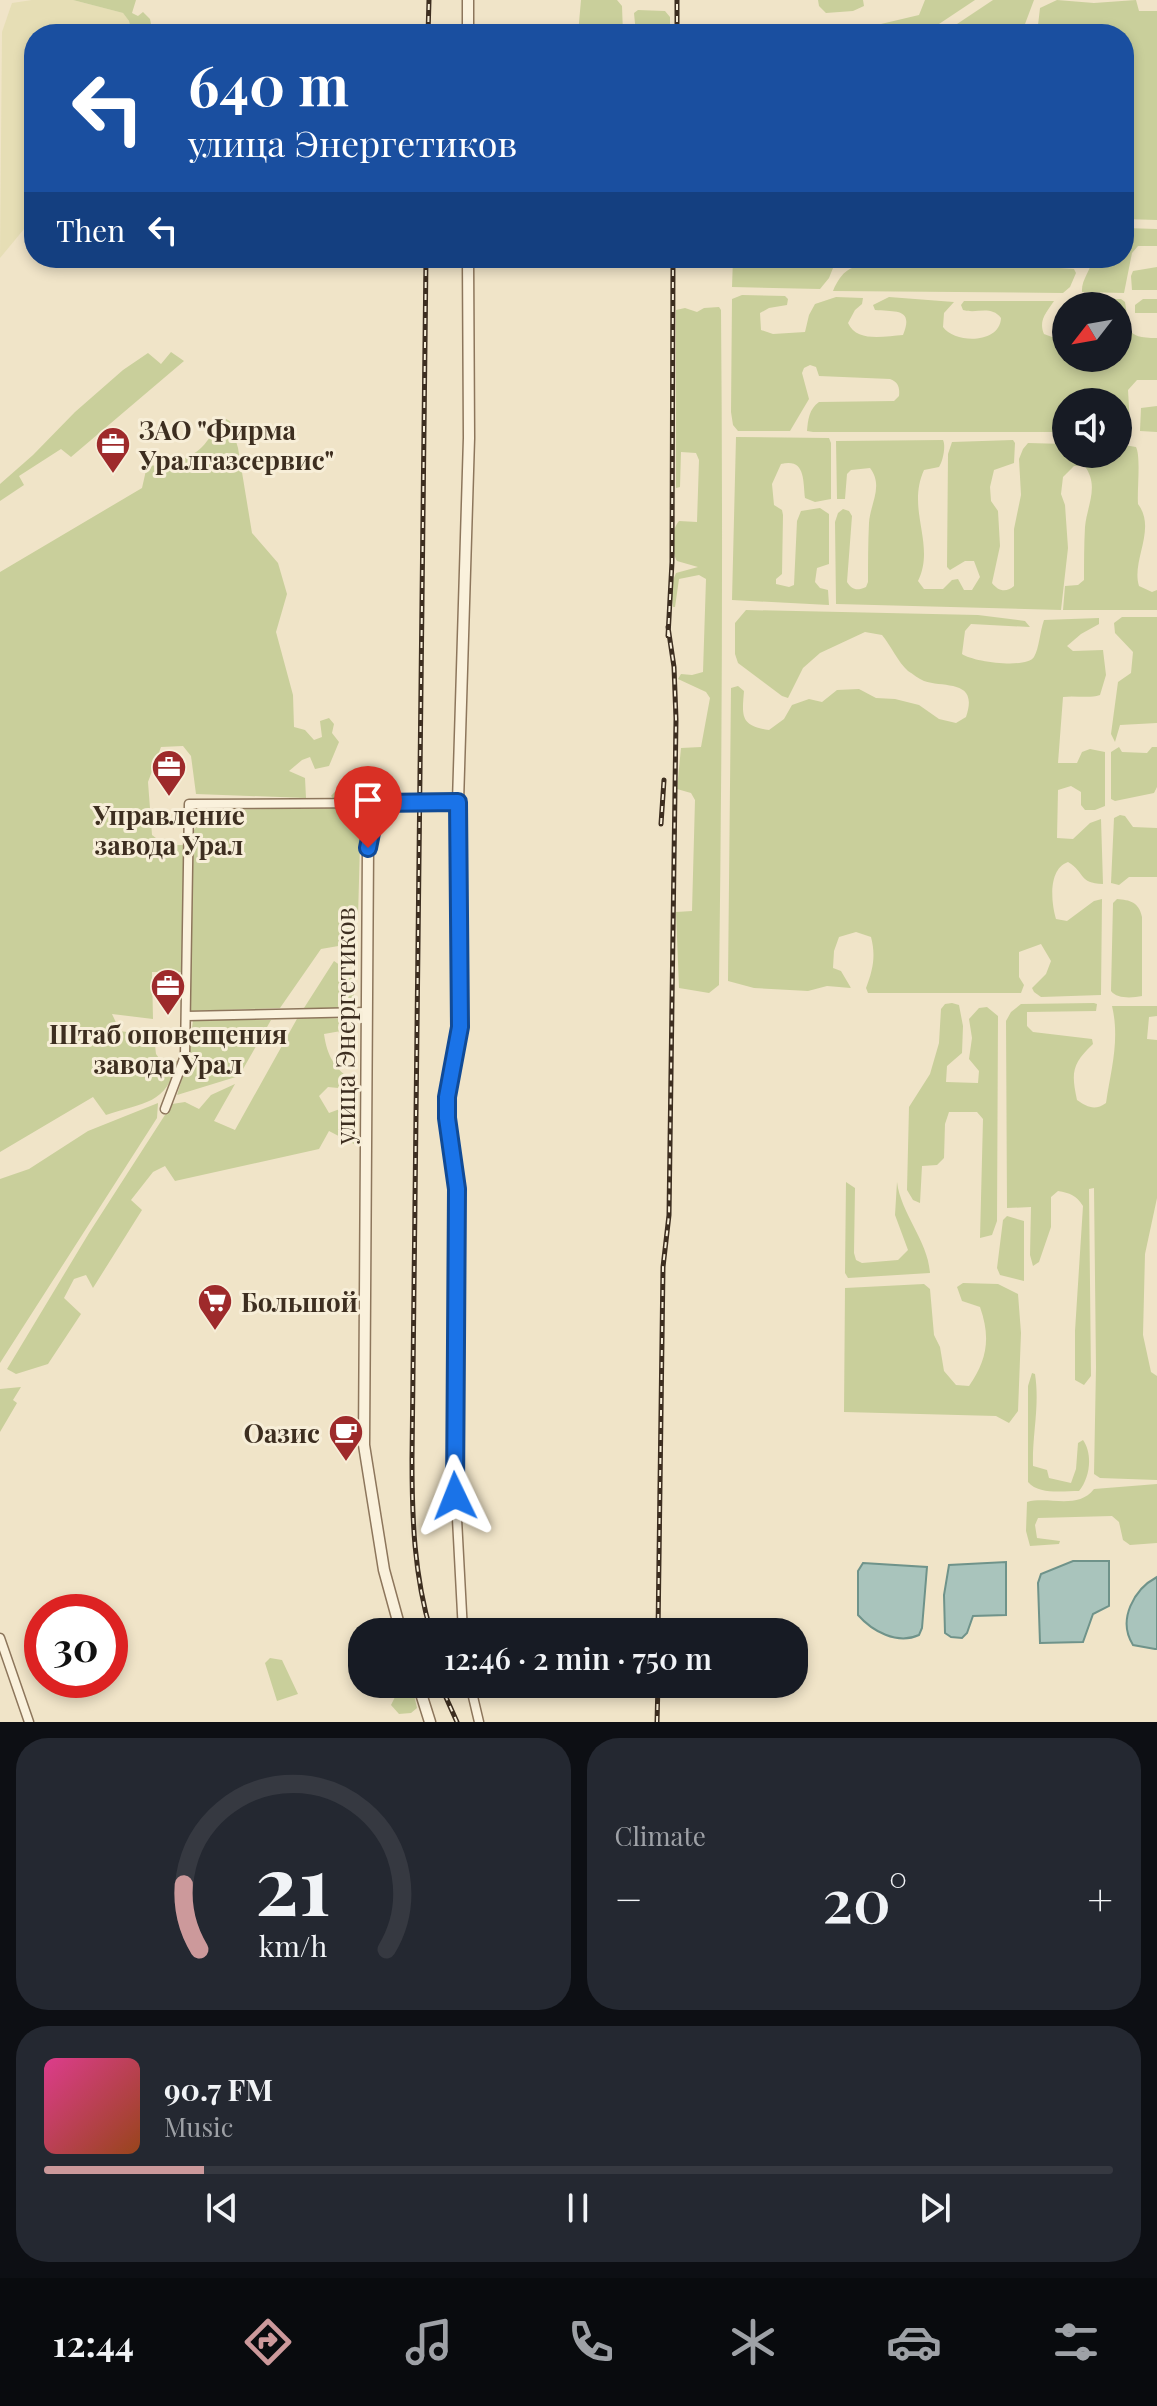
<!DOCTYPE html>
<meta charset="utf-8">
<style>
body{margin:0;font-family:"Playfair Display",serif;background:#242831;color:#f1f3f6;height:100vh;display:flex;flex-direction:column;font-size:30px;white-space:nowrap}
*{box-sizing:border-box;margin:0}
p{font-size:26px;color:#9ea1a6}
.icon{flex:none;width:44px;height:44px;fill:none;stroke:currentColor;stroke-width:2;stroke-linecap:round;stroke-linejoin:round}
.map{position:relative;height:1722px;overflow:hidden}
.drawer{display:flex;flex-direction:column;gap:16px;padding:16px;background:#0d0f14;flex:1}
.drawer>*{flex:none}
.guide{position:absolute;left:24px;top:24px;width:1110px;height:244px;border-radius:32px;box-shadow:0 4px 12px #0003;background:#1a4fa0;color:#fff;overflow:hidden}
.needle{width:52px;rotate:239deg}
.fabs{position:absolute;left:1052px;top:292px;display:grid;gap:16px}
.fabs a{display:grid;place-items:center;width:80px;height:80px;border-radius:50%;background:#171b24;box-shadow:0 4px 12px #0003;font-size:40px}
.speed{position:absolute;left:24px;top:1594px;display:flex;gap:16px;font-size:40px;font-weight:700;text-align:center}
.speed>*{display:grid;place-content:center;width:104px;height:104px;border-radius:50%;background:#171b24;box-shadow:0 4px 12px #0003;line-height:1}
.speed .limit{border:12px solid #d22;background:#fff;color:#111}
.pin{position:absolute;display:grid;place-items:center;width:68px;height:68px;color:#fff;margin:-82px -34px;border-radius:50% 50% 50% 0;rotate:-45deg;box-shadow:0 0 8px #0007}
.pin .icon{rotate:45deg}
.me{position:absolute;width:88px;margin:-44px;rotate:358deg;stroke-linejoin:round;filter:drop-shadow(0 0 6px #0008)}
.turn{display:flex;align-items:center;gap:28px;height:168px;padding:0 32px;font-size:36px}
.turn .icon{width:104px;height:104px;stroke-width:2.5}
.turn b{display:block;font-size:56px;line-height:68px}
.then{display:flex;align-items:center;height:76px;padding:0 32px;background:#0003;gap:16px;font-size:30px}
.big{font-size:60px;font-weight:600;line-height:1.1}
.drawer .tile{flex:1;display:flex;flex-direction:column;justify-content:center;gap:12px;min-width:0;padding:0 28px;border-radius:32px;background:#242831}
.drawer .dial{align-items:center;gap:0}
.dial svg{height:208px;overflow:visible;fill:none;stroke:#363941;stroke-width:7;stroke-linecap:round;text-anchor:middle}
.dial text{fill:#f1f3f6;stroke:none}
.song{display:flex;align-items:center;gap:24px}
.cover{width:96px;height:96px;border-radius:12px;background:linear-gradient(135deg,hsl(330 70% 55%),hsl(20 70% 35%))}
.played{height:8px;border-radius:4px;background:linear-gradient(90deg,#cc999b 15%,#363941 15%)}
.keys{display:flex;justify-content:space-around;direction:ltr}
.heat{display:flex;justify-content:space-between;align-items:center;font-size:44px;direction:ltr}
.drawer .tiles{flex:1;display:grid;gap:16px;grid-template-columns:1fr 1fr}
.tile:last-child{grid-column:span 2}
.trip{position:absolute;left:348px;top:1618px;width:460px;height:80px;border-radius:32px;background:#171b24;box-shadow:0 4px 12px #0003;font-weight:600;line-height:80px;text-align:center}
.tabs{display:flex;height:128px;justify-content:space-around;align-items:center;background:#090b0e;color:#9ea1a6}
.tabs .icon{width:56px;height:56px}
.tabs .active{color:#cc999b}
.tabs b{font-size:36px;color:#f1f3f6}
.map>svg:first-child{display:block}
.farmland{fill:#e6deb5}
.green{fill:#c9cf9b}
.water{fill:#a9c4bc;stroke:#6f938a;stroke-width:2}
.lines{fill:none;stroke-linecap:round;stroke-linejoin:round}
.minor-casing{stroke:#8d765c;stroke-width:11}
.tertiary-casing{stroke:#8d765c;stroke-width:13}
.minor{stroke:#faf1dc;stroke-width:8}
.tertiary{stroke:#faf1dc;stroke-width:10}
.rail-casing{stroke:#3d2e20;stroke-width:5}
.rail{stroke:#f7eed8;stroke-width:2;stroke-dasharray:6;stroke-linecap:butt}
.route-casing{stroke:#114b97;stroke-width:20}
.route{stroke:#1a73e8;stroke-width:14}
.labels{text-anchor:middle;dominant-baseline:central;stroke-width:6;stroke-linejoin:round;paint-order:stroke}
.poi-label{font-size:26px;font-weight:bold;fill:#3d2e20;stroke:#f7eed8;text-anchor:start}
.street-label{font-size:26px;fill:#3d2e20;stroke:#f7eed8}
</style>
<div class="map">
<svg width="1157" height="1722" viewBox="0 0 1157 1722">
<rect width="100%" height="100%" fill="#f0e4c8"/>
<path class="farmland" d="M32,0h41l50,13 6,8 3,13h-98v196l-10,-1 -24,29 2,-226 10,-29z"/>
<path class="green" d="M73,0h63l-4,13 6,3 5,-4 7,7 2,10 -4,5h-16l-3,-13 -6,-8z
M581,0h36l5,6 1,28h-45z
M818,0h45l1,6 -11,5 -27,2 -7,-7z
M925,0h50l-51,34h-47l4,-10 38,-9z
M993,0h41l-9,24 -2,10h-81z
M1057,0l37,3 42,-3 3,11h18v209l-33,-1v-185h-87l3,-26z
M638,10l27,1 5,6v7l-18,10h-16l-2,-21z
M1124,228l33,1v17h-19l-6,7 -8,40 -42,-1c-1,-12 9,-22 11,-34h31z
M733,258h104l-8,20 -9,11 -88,-2z
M907,258h40l4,9h45l2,-9h44l3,9 29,2 2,4 -6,14 -7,6 -230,-2c18,-42 39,-15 73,-28z
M1157,267v23h-25l-1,-14 2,-5z
M742,295l43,1 3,3 -1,6 -18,3 -9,5 1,17 12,4 32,-2 4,-17 6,-11 21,-7 27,1 -1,6 -7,6 -7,13c9,20 37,13 55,12 11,-27 -7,-23 -28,-25l-2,-5 16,-8 65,5 -10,11 -1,14c12,17 57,17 58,-9 -10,-13 -24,-4 -38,-8l-2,-5 3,-4h90c-7,11 -16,19 -10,33l8,3 14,-1v22h52v-52h-38l-2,-3 1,-3 3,-1h39l4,3c5,27 -2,36 32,36v42h-20l-9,10 2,35 -6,7h-6v-30h-52v30h-253l-6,-1c1,-11 2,-22 12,-29l75,-1 5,-5c1,-9 -1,-14 -9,-17l-71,-3 -3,-9 -6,-2 -6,3 -2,5 7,26 -19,32h-52l-5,-6 -2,-13 1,-113z
M1143,299h14v14h-22v-8z
M719,307l2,3c2,225 1,450 -2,675l-10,8 -30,-5 -3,-76 16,-1 3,-111 -4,-7 -14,-4 4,-41 20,-1 9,-49 -4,-6 -28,-13 3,-5 11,1 11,-3 3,-93 -7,-4 -20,4 -4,28h-2l-2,-22 5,-12 22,-6 -21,-6c-6,-10 -6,-31 2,-40l18,1 2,-62 -3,-7 -15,-1 -1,35 -4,1v-178l9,-2 12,4 7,-4z
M171,352l13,9 -113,96 -10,-8 -42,27 5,9 -24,16v-17l33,-29 42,-43 48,-42 25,-17 13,11z
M1157,406v26l-17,-1 1,-23z
M224,418l6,3 8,27 14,85 26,30 9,31 -11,38 17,63 1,32 11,3 9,10 8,-3 -2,-16 9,-3 5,6 -2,9 7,9 -10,24 -14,3 -5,-12 -8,3 -13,11 16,7 1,20 -110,-4 -5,-38 -8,-10 -22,1 -13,35 4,53 13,10h18l14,-19 2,-16 162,-2 -3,109 -8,27 -29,5 -41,59 -89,3 -1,-39h-38l1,47 -41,-5 8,17 34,5 2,18 8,11 13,-4c-10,44 -33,41 -71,54l-13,-18 -93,55v-580l142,-84 5,-22c19,-1 41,-5 55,-19 7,-7 9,-14 18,-19z
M736,437l93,1 2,5v56l-16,3 -10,-4c-2,-19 0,-40 -24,-34l-9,20 2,21 8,5 1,5 -1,59 -6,5v5l13,3 5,-2 3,-64 4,-10 19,-3 9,6v50l-12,4 -2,14 5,6 8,2 1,15 -97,-5z
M943,440c3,6 0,21 -4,27l-15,3c-18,40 12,74 -6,111l6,8h19l9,-9 6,-1 6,11h8l8,-13 -6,-16h-9l-15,9 -3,-3 1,-113 4,-12 61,-2 2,3 -1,20 -20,7 -4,17 1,14 7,10 2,35 -8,37c6,8 14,10 22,3v-57l7,-34 -2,-36 4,-10 5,-6 38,1v10h52v-10l18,3c5,10 1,42 2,57 19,25 -7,57 1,82l13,6 5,-2v-7v27h-94l2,-24 13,-1 6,-5c0,-17 0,-35 1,-53 2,-22 15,-41 -1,-62l-10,1 -11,11 -2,17 4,11 3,43 -7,62 -225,-6 -1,-82 3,-9 5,-4 6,2 3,5 -5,66c5,8 10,9 19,5l2,-5c0,-19 0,-39 1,-59 1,-19 15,-37 1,-55l-19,2 -4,4 -2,25h-8l-1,-58z
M746,610l232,5 47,6 5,6 -59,-3 -6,7 -3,23c11,8 65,15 72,3 5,-8 6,-26 10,-37l55,-2v6l-18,10 -14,12 6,5 30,-1 3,25 -6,20c-12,4 -24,0 -37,2l-5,66h19l5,-11 8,-3 15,3v54l-10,4h-10l-4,-5v-13l-10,-6 -13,4 -1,48 16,1 17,-16 11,-4 2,65c-25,-1 -17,-11 -35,-22 -20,7 -17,40 -12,57l11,2 27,-20 8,-2 -1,96 -60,2 -7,-5 -2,-4 14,-14 5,-13 -10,-17 -22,8v25l5,8 -3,8h-153l-2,-5c7,-18 10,-32 5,-51l-15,-5 -17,5 -5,14 -1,17 8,3 10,17 -24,-2 -19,5 -54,-3 -26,-7 3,-293 7,-2 6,5c-2,25 -4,35 25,39l15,-11 8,-14 17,-6 13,3 15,-12 22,-1 17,9 19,1 24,6 20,14 17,4 10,-6c13,-38 -21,-29 -42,-36 -5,-2 -11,-7 -16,-10 -10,-9 -17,-25 -26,-36l-17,-3 -45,21 -17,15 -15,30 -6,-2 -44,-33 -3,-9v-31z
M1122,617h35v106l-37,2 -5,17 -4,-8 7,-52 13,-9 2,-21 -18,-19 -1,-10z
M1119,747l3,5 25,1 5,-6h5v40l-3,6 -39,8 -4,-2v-47z
M341,785h20l2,10 -10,5 -17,1 -5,-5z
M1120,815l5,1 8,11 24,1v49h-28l-10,8 -8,-2 3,-65z
M1117,899c13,1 22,3 25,18v79c-10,2 -25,3 -31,-5l2,-88z
M334,961l20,14v33h-50z
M952,1003l7,2 4,21 -1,27 -15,13 -1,16 32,1 1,-12 -10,-12 3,-21 -3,-19 10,-11 8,-1 11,9 -1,205 -5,14 -12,3 3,-119 -6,-7h-28l-4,12 -1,34 -7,7 -15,1 -2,37 -7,-3 -6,-10 2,-83 21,-33 9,-31 2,-34 4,-5z
M1094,1003l3,1 -1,7 -69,1v14l6,6 59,7 1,5c-21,20 -22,28 -16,56 10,7 18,11 29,3 5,-34 14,-63 6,-97h45v10l-8,1 -2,22 10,1v158l-12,56 -2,81 8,37 6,4v104l-57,-2 -6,-4 2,-107 -2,-179 -5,1 2,187 -7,9 -9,-5v-49l8,-125c-7,-11 -13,-13 -25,-15l-7,6v30l-12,35 -6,4 -3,-11 1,-48 -24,1 -1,-187 5,-9 10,-8z
M298,1017l56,2v14l-8,2 -5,-4 -17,3c3,22 11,35 29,47l-4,8 -21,-2 -9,9 10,17 27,-10 -2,41 -25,-13 -10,18 -144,32 -10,-15 -12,6 -22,28 11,10 -49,78 -7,-13 -12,4 -10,19 17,16 -33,50 -32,10 -9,-5 82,-136 83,-129 13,-2 14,7 12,-14 24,-11 -21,37 21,9z
M193,1020h78l-32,56 -62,19 11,-36z
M158,1103l-1,15 -157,245v-184l29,-10 59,-38z
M846,1182l9,6 -1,65 2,7 6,3 36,-3 10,-10 -13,-35 2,-33c4,32 31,59 33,91l-82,5 -3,-5z
M1007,1216l17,5v60l-24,-6 -3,-7 6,-48z
M963,1283l35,1 20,10 3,39 -3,78 -9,12 -13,-7 -152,-4 1,-124 79,-4 6,5 4,46 6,12 4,24 12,14 13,1c18,-26 22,-48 11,-79l-18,-6 -5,-14z
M1032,1373l3,1c5,32 -3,61 -2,92l14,4 2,8 22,5 5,-14 2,-26 5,-3c10,14 7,38 -4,51 -16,0 -40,4 -51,-9v-96z
M21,1387l-8,13 4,3 -17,29v-43z
M1157,1484v59l-27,2 -7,-5 -4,-18 -7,-6 -74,2 -3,7 2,13 23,3 -1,3 -29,2 -4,-15 1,-29c22,-6 51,8 67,-13z
M270,1658l12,2 16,34 -21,7 -12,-38z
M406,1694l8,1 3,13 -6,5 -12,1 -8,-9 5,-10z"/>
<path class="water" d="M1073,1561h36v45l-16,8 -10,28 -43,1 -2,-60 3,-9z
M1006,1562v53l-33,1 -6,17 -5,5 -11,-1 -6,-4 -1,-38 5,-30z
M863,1563l64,4 -5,61 -3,7c-22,10 -47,-4 -61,-20v-44z
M1157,1577v72h-2l-22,-4c-16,-25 1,-56 24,-68z"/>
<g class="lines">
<g class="minor-casing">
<path id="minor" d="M458,802l2,225 -13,70 10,92 -4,254 10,189
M187,1016l179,-4
M165,1109l20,-53 4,-252 188,-1
M0,1638l29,84
M470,1684l9,38"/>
</g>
<g class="tertiary-casing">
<path id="tertiary" d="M468,0v34
M401,1632l-17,-62 -20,-125 4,-597 9,-45 81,-1 11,-364 -1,-180
M418,1684l12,38"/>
</g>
<use href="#minor" class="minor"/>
<use href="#tertiary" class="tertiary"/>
<g class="rail-casing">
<path id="rail" d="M428,34l1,-34
M677,34v-34
M426,258l-14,1201c0,60 2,116 19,173
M668,636l4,-74 1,-304
M661,824l3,-44
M658,1632l5,-365 6,-52 7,-496 -2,-52 -6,-40
M440,1684l17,38
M657,1722l1,-38"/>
</g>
<use href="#rail" class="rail"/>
</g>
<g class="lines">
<g class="route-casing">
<path id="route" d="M368,848l9,-45 81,-1 2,225 -13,70v21l10,71 -2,307"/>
</g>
<use href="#route" class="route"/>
</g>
<defs>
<g id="office-pin" transform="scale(1.8)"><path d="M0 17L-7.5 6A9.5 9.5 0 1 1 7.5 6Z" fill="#9e2a2b" stroke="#f7eed8"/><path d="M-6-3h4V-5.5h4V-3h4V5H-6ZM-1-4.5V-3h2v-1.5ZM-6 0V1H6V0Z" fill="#fff"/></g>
<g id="supermarket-pin" transform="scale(1.8)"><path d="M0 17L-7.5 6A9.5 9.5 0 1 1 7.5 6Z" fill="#9e2a2b" stroke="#f7eed8"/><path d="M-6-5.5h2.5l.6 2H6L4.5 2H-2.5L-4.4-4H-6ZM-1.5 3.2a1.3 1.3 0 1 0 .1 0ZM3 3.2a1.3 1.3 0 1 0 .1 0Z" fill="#fff"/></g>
<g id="cafe-pin" transform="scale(1.8)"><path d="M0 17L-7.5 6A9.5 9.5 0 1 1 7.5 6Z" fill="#9e2a2b" stroke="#f7eed8"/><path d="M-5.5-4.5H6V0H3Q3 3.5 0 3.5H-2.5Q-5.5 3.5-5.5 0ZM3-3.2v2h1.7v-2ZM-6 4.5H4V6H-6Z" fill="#fff"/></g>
</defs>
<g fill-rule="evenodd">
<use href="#office-pin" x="113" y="444"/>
<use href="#office-pin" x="169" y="767"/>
<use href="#office-pin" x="168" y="986"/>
<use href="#supermarket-pin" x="215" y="1301"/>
<use href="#cafe-pin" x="346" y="1432"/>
</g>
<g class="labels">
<g class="poi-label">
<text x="139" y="429">ЗАО "Фирма<tspan x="139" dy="30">Уралгазсервис"</tspan></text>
<text x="169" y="814" text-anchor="middle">Управление<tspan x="169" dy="30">завода Урал</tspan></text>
<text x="168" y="1033" text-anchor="middle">Штаб оповещения<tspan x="168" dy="30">завода Урал</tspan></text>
<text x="241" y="1301">Большой</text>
<text x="320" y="1432" text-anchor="end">Оазис</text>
</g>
<g class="street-label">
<text transform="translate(344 1026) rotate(-90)">улица Энергетиков</text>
</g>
</g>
</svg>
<div class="fabs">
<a><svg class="needle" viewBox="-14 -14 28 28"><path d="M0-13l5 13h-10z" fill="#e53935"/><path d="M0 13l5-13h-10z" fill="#9ea1a6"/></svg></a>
<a><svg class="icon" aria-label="sound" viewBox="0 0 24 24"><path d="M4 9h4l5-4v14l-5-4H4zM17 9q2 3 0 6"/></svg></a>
</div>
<div class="speed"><div class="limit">30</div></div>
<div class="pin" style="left:368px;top:848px;background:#d93025"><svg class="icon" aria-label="arrive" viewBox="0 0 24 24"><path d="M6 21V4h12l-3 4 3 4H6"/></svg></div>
<svg class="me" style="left:455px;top:1496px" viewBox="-20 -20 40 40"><path d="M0-17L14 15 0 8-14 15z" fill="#1a73e8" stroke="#fff" stroke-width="4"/></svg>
<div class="trip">12:46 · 2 min · 750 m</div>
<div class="guide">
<div class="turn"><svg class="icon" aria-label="left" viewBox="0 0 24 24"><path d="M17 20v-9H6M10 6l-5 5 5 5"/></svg><div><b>640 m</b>улица Энергетиков</div></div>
<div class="then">Then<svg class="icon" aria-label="left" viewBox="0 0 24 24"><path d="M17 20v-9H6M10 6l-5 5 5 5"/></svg></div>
</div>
</div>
<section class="drawer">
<div class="tiles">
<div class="tile dial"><svg viewBox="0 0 100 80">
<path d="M14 69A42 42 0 1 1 86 69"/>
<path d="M14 69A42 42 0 0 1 8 44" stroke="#cc999b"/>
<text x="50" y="56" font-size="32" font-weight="700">21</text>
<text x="50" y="72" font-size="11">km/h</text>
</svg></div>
<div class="tile"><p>Climate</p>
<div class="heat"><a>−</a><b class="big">20°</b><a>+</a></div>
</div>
<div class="tile">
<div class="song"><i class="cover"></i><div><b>90.7 FM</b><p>Music</p></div></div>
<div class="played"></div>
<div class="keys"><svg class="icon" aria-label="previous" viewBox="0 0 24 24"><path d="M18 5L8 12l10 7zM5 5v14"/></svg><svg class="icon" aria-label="pause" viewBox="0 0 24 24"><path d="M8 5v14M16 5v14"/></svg><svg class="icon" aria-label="next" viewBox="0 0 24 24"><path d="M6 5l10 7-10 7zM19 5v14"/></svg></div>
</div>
</div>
</section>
<nav class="tabs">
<b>12:44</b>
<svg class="icon active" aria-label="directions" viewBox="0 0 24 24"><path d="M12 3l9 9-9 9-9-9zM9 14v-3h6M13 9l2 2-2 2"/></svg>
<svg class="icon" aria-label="music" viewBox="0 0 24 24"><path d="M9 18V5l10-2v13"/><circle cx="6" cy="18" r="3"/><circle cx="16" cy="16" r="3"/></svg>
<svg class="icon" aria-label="phone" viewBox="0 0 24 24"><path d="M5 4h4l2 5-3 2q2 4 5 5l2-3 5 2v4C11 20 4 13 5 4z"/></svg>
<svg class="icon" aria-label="climate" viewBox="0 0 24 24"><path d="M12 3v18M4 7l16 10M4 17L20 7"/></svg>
<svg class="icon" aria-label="car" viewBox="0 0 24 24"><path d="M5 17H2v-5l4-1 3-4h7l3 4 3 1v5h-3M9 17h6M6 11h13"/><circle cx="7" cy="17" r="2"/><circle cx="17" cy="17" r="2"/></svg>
<svg class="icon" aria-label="filters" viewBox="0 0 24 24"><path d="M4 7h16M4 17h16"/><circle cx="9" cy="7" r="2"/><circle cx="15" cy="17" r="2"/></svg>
</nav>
